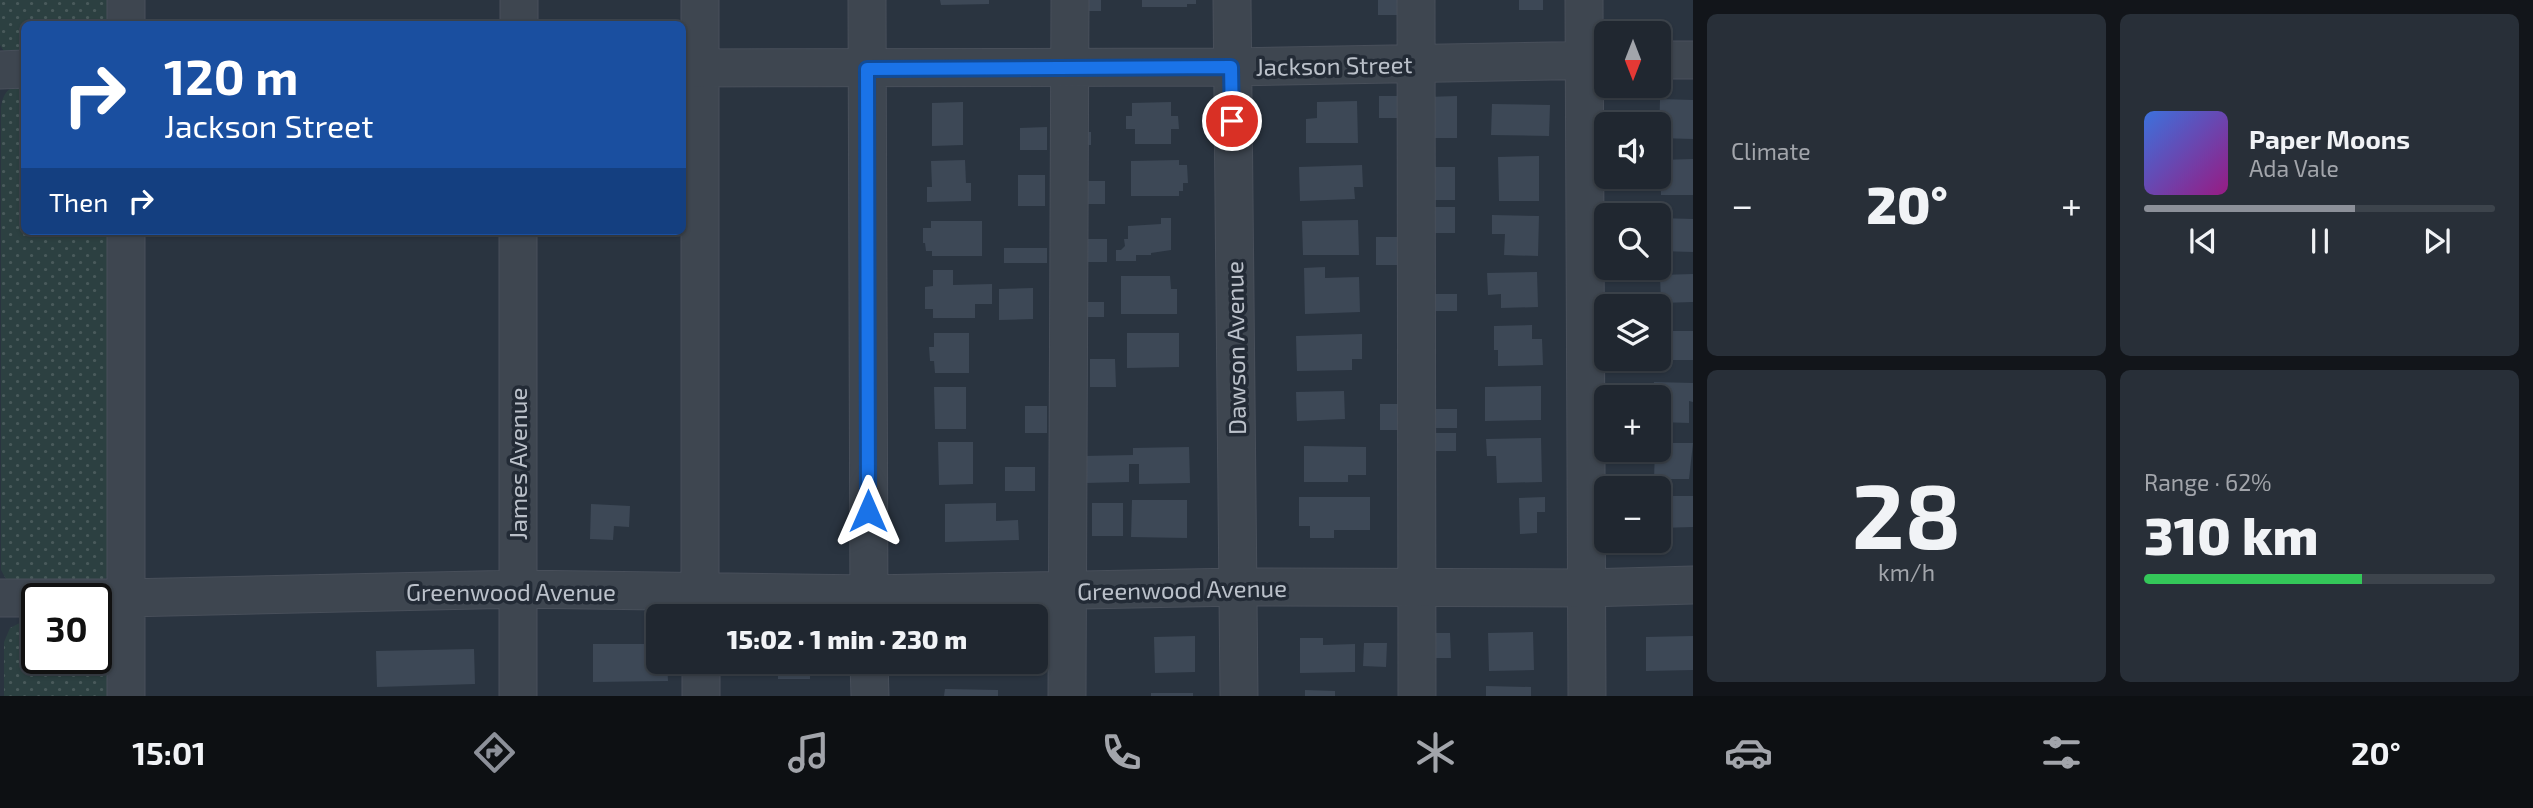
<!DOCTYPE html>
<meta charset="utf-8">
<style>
body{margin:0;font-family:"Exo 2",sans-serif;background:#282f38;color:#f1f3f6;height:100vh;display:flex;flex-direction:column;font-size:26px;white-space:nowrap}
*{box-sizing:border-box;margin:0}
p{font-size:23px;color:#a2a5ab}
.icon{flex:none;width:38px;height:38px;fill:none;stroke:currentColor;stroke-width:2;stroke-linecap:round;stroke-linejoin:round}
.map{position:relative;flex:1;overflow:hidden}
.drawer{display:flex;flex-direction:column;gap:14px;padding:14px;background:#12151a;width:840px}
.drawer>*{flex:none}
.top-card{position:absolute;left:21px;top:21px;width:665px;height:214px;border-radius:10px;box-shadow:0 2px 5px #0004,0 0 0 2px #3d444c;background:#1a4fa0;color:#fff;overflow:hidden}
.needle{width:46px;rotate:180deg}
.fabs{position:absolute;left:1594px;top:21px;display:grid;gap:14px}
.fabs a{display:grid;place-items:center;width:77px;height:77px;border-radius:10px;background:#202730;box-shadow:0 2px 5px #0004,0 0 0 2px #3d444c;font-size:35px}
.speed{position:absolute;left:21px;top:583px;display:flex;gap:14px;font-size:35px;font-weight:700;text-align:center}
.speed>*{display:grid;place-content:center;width:91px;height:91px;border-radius:50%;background:#202730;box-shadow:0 2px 5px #0004,0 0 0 2px #3d444c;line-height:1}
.speed .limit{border:4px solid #111;border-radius:10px;background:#fff;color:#111}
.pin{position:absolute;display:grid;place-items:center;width:60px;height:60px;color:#fff;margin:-30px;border:4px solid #fff;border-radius:50%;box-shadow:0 2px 7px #0007}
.me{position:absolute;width:77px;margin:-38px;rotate:0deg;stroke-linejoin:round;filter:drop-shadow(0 0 5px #0008)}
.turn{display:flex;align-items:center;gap:24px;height:147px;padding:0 28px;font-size:32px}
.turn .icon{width:91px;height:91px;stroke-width:2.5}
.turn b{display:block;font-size:49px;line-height:60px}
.then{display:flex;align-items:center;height:66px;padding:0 28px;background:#0003;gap:14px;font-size:26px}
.big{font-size:52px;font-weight:800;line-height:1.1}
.drawer .card{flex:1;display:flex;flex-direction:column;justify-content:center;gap:10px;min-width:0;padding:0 24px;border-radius:10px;background:#282f38}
.drawer .dial{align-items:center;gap:0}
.dial b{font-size:91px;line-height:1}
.song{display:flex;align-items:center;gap:21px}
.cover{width:84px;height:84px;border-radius:10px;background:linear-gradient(135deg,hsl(220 70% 55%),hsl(310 70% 35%))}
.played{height:7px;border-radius:4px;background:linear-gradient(90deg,#8c9099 60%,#3d444c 60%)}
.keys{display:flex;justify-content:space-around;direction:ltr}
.heat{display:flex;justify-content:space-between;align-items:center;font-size:38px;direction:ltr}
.charge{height:10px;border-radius:5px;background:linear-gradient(90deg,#34c759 62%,#3d444c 0)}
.drawer .tiles{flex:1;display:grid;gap:14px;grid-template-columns:repeat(2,1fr)}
.trip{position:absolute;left:646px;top:604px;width:402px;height:70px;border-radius:10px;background:#202730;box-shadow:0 2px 5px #0004,0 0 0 2px #3d444c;font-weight:800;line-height:70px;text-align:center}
.tabs{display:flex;height:112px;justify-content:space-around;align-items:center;background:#0d1013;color:#a2a5ab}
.tabs .icon{width:49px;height:49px}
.tabs .active{color:#8c9099}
.tabs b{font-size:32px;color:#f1f3f6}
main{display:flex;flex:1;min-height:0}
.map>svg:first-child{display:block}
.grass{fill:url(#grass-dots)}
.building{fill:#3d4856}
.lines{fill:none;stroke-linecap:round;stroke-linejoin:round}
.minor-casing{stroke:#484f5a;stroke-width:39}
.minor{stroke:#3e4650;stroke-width:37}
.route-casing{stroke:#114b97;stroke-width:18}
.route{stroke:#1a73e8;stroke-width:12}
.labels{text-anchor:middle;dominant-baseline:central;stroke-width:7;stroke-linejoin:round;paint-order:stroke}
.street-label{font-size:24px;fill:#bbc1ca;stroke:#232b36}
</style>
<main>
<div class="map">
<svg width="1693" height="696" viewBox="0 0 1693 696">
<defs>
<pattern id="grass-dots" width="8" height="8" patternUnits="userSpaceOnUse" patternTransform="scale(1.75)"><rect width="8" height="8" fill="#2c4041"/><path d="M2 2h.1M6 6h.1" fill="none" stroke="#495a5b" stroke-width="1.8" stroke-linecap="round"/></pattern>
</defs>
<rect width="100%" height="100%" fill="#2a3440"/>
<path class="grass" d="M0,0h113v24h-89v33l-19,-4 -5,-8z
M24,85v146h89l-3,344 -10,7 -85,1 -9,-4 -5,-9v-462c2,-15 7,-22 23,-23z
M31,617h6v41h59v-40l7,3 8,8 4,67h-111v-54l6,-14z"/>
<path class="building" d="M940,0h49v4l-48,1z
M1075,0h26v11h-26z
M1142,0h54v4h-9v3h-45z
M1378,0h25v15h-25z
M1519,0h24v10h-24z
M1379,96h25v22h-25z
M1457,96v42h-31v-41z
M1660,99l33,1v39l-34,-1z
M1357,101l1,42h-52v-24l11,-1v-16z
M963,102v43l-31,1v-43z
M1171,102v14h7l1,13h-8v15h-36v-15h-9v-13h6v-13z
M1492,104l58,1 -1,31 -58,-1z
M1047,127v23h-27v-22z
M1074,132h17v13h-17z
M1539,156v45h-40l-1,-44z
M1693,159v36h-32l-1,-35z
M965,160l1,23h5v18l-44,1v-15h5l-1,-26z
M1179,160v5h8l1,18h-5v8h-4v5h-48v-35z
M1362,165l1,22h-9l1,12 -55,2 -1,-34z
M1431,167h24v33h-24z
M1018,175h27v31h-27z
M1076,181h29v23h-28z
M1431,207h24v26h-24z
M1492,215l47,1 -1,40 -34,-1 1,-21h-13z
M1161,218h10v32l-20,3v2h-15v6h-20v-11h5l4,-4 -1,-7h4v-13l33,-2z
M1659,218l34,1v33l-34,-1z
M1358,220l1,35h-56l-1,-34z
M931,221h51v35h-50v-5h-6l-1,-8h-2v-15h8z
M1376,237h28v28h-28z
M1084,239h23v23h-23z
M1004,248h43v15h-43z
M1325,267v11l34,-1 1,35 -55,2 -1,-46z
M933,270h20v15l39,-1v20h-17v14h-42v-9h-8v-22l8,-1z
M1537,272l1,35 -37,1v-14l-13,1 -1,-22z
M1693,274v28l-32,1 -1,-28z
M1121,276h49l1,13h6v25h-56z
M1033,288v31l-34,1v-31z
M1426,294h31v17h-31z
M1080,302h24v15h-24z
M1532,325v14h10l1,26 -45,1v-16h-4v-24z
M1662,331h31v29h-31z
M934,333h35v40h-34l-1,-12h-4l-1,-14h5z
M1127,333h52v34l-52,1z
M1362,334v25h-10v11l-55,1 -1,-35z
M1090,359h25l1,28h-26z
M1654,382l39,1v19l-4,-1v22l-30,-1v-25h-5z
M1541,386v34l-56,1v-34z
M934,387h32v42h-31z
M1344,391l1,28 -48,2 -1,-29z
M1380,404h23v26h-23z
M1025,406h22v27h-22z
M1432,409h25v19h-25z
M1432,433h24v18h-24z
M1541,438l1,44 -45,1 -1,-27h-9l-1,-17z
M938,442h35v42l-34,1z
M1659,443h34l-4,36h-35l1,-29h4z
M1304,446l62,1v28h-18v7h-44z
M1189,447l1,36 -51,1v-20h-10v18l-44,1 -1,-27 49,-1v-7z
M1005,467h30v24h-30z
M1659,496h34v31l-34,1z
M1299,497h71v33h-36v8h-24v-12h-11z
M1545,497v15h-8v21l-17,1 -1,-36z
M1132,500h55v38l-56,-1z
M996,503v18l22,-1 1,20 -74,2v-38z
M1092,503h31v33h-31z
M591,504l39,2 -1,21 -15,-1 -1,14 -23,-1z
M1533,632l1,38 -45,1 -1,-38z
M1435,633h15l1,25h-16z
M1195,636v36l-40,1 -1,-36z
M1693,636v34l-47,1v-34z
M1300,638h23v7l32,-1v28l-55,1z
M1364,643h23l-1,24 -23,-1z
M593,644h65v18h9l1,19 -75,1z
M474,649l1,35 -98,3 -1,-36z
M778,662h32v17h-32z
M1486,686l45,1v9h-45z
M945,689l53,1v6h-54z
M1305,690l30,1v5h-30z
M1151,693h42v3h-42z"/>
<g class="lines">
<g class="minor-casing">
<path id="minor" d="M126,0v24
M700,0v615
M867,0l2,616
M1232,0l7,696
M1416,0l1,696
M1584,0l3,696
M519,24v-24
M1659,60h34
M682,68l549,-1 375,-7
M0,70l24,-1
M126,231v465
M0,598h126l391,-9 351,5 371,-7 347,1 107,-3
M701,662v34
M869,662l1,34
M518,696v-465
M1067,696l3,-696"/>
</g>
<use href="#minor" class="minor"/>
</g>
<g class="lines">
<g class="route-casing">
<path id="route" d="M868,511l-1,-442 364,-2 1,54"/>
</g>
<use href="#route" class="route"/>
</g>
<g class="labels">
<g class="street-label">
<text transform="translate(1334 65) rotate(-1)">Jackson Street</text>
<text transform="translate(1235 348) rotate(-91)">Dawson Avenue</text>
<text transform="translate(517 464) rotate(-90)">James Avenue</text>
<text transform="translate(1182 589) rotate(-1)">Greenwood Avenue</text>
<text x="511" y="591">Greenwood Avenue</text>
</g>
</g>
</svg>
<div class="fabs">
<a><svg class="needle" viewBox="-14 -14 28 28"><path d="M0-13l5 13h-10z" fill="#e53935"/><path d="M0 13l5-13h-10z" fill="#a2a5ab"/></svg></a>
<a><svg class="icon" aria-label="sound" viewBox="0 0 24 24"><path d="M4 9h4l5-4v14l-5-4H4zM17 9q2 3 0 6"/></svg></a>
<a><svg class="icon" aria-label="search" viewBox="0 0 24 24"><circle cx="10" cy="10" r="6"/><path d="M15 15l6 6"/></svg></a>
<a><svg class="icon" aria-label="layers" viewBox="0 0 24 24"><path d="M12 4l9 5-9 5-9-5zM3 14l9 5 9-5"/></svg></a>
<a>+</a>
<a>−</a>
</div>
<div class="speed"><div class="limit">30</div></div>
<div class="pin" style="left:1232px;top:121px;background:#d93025"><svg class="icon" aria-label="arrive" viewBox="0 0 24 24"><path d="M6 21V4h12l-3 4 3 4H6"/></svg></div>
<svg class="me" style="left:868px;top:511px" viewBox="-20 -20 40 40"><path d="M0-17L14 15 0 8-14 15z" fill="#1a73e8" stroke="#fff" stroke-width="4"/></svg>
<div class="trip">15:02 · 1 min · 230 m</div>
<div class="top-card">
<div class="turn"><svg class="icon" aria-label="right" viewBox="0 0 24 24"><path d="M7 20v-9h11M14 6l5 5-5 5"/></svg><div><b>120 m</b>Jackson Street</div></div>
<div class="then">Then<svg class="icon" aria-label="right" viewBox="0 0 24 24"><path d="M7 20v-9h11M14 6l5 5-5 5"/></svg></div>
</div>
</div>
<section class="drawer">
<div class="tiles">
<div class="card"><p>Climate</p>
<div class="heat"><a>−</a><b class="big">20°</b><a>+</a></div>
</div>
<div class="card">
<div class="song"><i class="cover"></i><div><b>Paper Moons</b><p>Ada Vale</p></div></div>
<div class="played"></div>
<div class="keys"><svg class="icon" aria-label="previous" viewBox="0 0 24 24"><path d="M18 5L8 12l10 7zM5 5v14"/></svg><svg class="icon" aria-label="pause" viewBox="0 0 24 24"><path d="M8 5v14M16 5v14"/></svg><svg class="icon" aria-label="next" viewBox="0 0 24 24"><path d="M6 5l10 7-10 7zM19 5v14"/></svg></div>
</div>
<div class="card dial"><b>28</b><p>km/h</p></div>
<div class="card"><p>Range · 62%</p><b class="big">310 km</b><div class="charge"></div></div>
</div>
</section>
</main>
<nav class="tabs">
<b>15:01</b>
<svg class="icon active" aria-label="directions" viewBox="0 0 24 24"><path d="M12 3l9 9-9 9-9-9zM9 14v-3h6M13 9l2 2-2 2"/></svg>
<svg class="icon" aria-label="music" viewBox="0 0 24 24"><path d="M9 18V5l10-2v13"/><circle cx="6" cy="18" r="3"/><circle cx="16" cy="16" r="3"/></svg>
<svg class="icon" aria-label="phone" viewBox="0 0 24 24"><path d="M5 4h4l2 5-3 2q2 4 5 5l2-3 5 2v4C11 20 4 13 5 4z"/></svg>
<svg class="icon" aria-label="climate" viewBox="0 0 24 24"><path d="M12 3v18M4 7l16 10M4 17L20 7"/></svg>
<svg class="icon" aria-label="car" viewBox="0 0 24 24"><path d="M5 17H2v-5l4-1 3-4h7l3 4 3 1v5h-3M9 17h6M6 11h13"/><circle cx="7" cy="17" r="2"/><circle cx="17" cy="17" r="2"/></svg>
<svg class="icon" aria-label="filters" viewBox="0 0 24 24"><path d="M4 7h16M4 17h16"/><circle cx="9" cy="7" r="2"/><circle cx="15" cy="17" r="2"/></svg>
<b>20°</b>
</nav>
